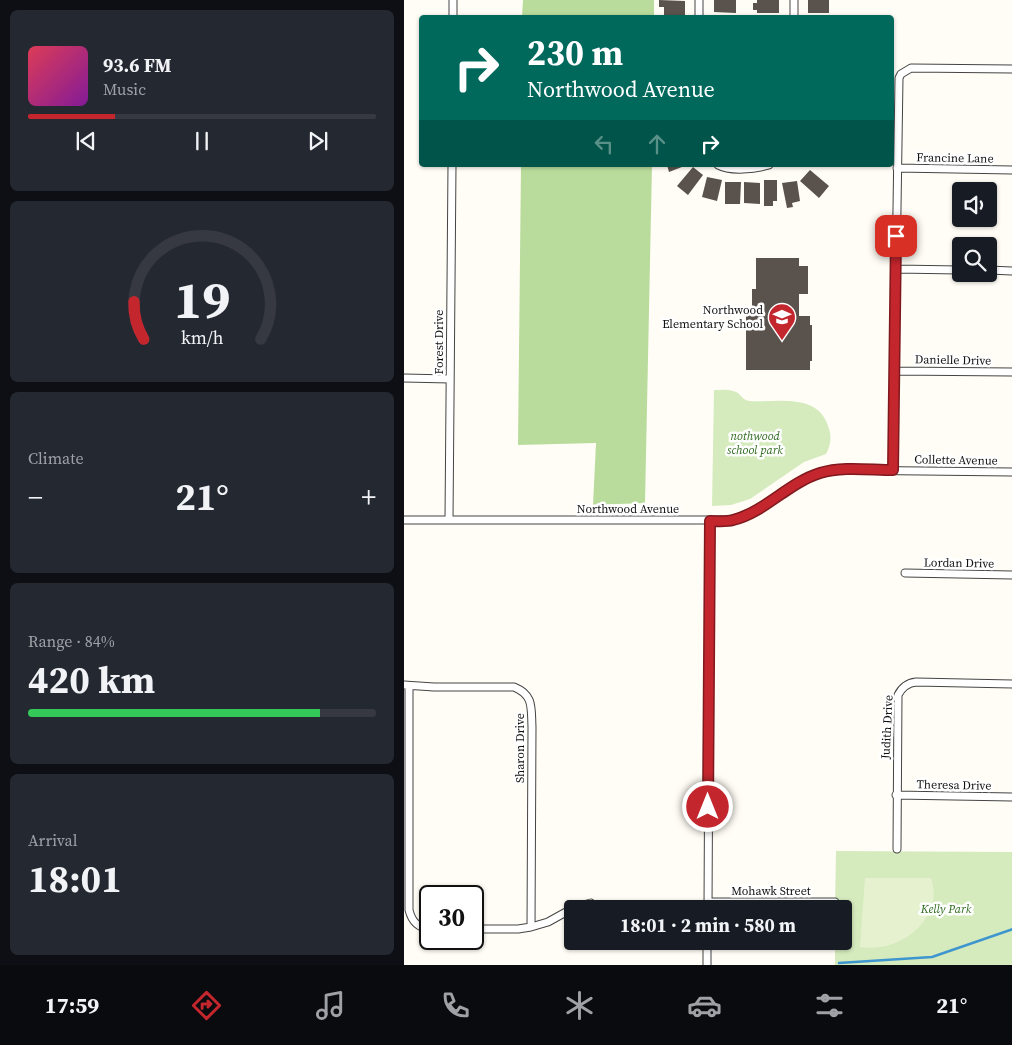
<!DOCTYPE html>
<meta charset="utf-8">
<style>
body{margin:0;font-family:"Source Serif 4",serif;background:#242831;color:#f1f3f6;height:100vh;display:flex;flex-direction:column;font-size:19px;white-space:nowrap}
*{box-sizing:border-box;margin:0}
p{font-size:16px;color:#9ea1a6}
.icon{flex:none;width:28px;height:28px;fill:none;stroke:currentColor;stroke-width:2;stroke-linecap:round;stroke-linejoin:round}
.map{position:relative;flex:1;overflow:hidden}
.side{display:flex;flex-direction:column;gap:10px;padding:10px;background:#0d0f14;width:404px}
.side>*{flex:none}
.top-card{position:absolute;left:15px;top:15px;width:475px;height:152px;border-radius:5px;box-shadow:0 1px 4px #0004;background:#00695c;color:#fff;overflow:hidden}
.controls{position:absolute;left:548px;top:182px;display:grid;gap:10px}
.controls a{display:grid;place-items:center;width:45px;height:45px;border-radius:5px;background:#171b24;box-shadow:0 1px 4px #0004;font-size:25px}
.speed{position:absolute;left:15px;top:885px;display:flex;gap:10px;font-size:25px;font-weight:700;text-align:center}
.speed>*{display:grid;place-content:center;width:65px;height:65px;border-radius:50%;background:#171b24;box-shadow:0 1px 4px #0004;line-height:1}
.speed .limit{border:2px solid #111;border-radius:8px;background:#fff;color:#111}
.pin{position:absolute;display:grid;place-items:center;width:42px;height:42px;color:#fff;margin:-21px;border-radius:10px;box-shadow:0 2px 8px #0006}
.me{position:absolute;width:55px;margin:-28px;rotate:0deg;stroke-linejoin:round;filter:drop-shadow(0 0 4px #0008)}
.turn{display:flex;align-items:center;gap:18px;height:105px;padding:0 25px;font-size:22px}
.turn .icon{width:65px;height:65px;stroke-width:2.5}
.turn b{display:block;font-size:35px;line-height:42px}
.lanes{display:flex;align-items:center;height:48px;padding:0 25px;background:#0003;justify-content:center;gap:25px;direction:ltr}
.lanes .off{opacity:.35}
.big{font-size:38px;font-weight:700;line-height:1.1}
.side .widget{flex:1;display:flex;flex-direction:column;justify-content:center;gap:8px;min-width:0;padding:0 18px;border-radius:8px;background:#242831}
.side .dial{align-items:center;gap:0}
.dial svg{height:130px;overflow:visible;fill:none;stroke:#363941;stroke-width:7;stroke-linecap:round;text-anchor:middle}
.dial text{fill:#f1f3f6;stroke:none}
.song{display:flex;align-items:center;gap:15px}
.cover{width:60px;height:60px;border-radius:8px;background:linear-gradient(135deg,hsl(350 70% 55%),hsl(290 70% 35%))}
.played{height:5px;border-radius:2px;background:linear-gradient(90deg,#c4262e 25%,#363941 25%)}
.keys{display:flex;justify-content:space-around;direction:ltr}
.heat{display:flex;justify-content:space-between;align-items:center;font-size:28px;direction:ltr}
.charge{height:8px;border-radius:4px;background:linear-gradient(90deg,#34c759 84%,#363941 0)}
.trip{position:absolute;left:160px;top:900px;width:288px;height:50px;border-radius:5px;background:#171b24;box-shadow:0 1px 4px #0004;font-weight:700;line-height:50px;text-align:center}
.tab-bar{display:flex;height:80px;justify-content:space-around;align-items:center;background:#090b0e;color:#9ea1a6}
.tab-bar .icon{width:35px;height:35px}
.tab-bar .on{color:#c4262e}
.tab-bar b{font-size:22px;color:#f1f3f6}
main{display:flex;flex:1;min-height:0}
.map>svg:first-child{display:block}
.green{fill:#d5ebbd}
.forest{fill:#b9dc9c}
.pitch{fill:#e6f2cf}
.lines{fill:none;stroke-linecap:round;stroke-linejoin:round}
.stream{stroke:#3f96cf;stroke-width:2.5}
.building{fill:#5a524d}
.minor-casing{stroke:#444;stroke-width:9}
.minor{stroke:#fff;stroke-width:7}
.route-casing{stroke:#7f191e;stroke-width:12}
.route{stroke:#c4262e;stroke-width:9}
.labels{text-anchor:middle;dominant-baseline:central;stroke-width:5;stroke-linejoin:round;paint-order:stroke}
.street-label{font-size:12px;fill:#111;stroke:#fff}
.poi-label{font-size:12px;fill:#111;stroke:#fff;text-anchor:end}
.park-label{font-size:12px;font-style:italic;fill:#2f6b1f;stroke:#fff}
</style>
<main>
<section class="side">
<div class="widget">
<div class="song"><i class="cover"></i><div><b>93.6 FM</b><p>Music</p></div></div>
<div class="played"></div>
<div class="keys"><svg class="icon" aria-label="previous" viewBox="0 0 24 24"><path d="M18 5L8 12l10 7zM5 5v14"/></svg><svg class="icon" aria-label="pause" viewBox="0 0 24 24"><path d="M8 5v14M16 5v14"/></svg><svg class="icon" aria-label="next" viewBox="0 0 24 24"><path d="M6 5l10 7-10 7zM19 5v14"/></svg></div>
</div>
<div class="widget dial"><svg viewBox="0 0 100 80">
<path d="M14 69A42 42 0 1 1 86 69"/>
<path d="M14 69A42 42 0 0 1 8 46" stroke="#c4262e"/>
<text x="50" y="56" font-size="32" font-weight="700">19</text>
<text x="50" y="72" font-size="11">km/h</text>
</svg></div>
<div class="widget"><p>Climate</p>
<div class="heat"><a>−</a><b class="big">21°</b><a>+</a></div>
</div>
<div class="widget"><p>Range · 84%</p><b class="big">420 km</b><div class="charge"></div></div>
<div class="widget"><p>Arrival</p><b class="big">18:01</b></div>
</section>
<div class="map">
<svg width="609" height="965" viewBox="0 0 609 965">
<rect width="100%" height="100%" fill="#fffdf5"/>
<path class="green" d="M310,390c6,0 13,-1 19,1 7,1 9,9 16,10 24,2 64,-8 77,20 6,13 6,21 0,33l-22,8 -54,37 -19,6 -19,1z
M432,851l176,1v113h-177v-24h8v-32h-8z"/>
<path class="forest" d="M119,0h131v17h-132z
M117,165h131l-7,338 -52,2 3,-62 -78,2z"/>
<path class="pitch" d="M461,878h66c2,7 4,15 2,23 -7,32 -42,51 -73,46z"/>
<g class="lines">
<path class="stream" d="M435,963l93,-6 81,-28"/>
</g>
<path class="building" d="M255,0l26,1v14h-21v-8h-5z
M310,0h22v13l-22,-1z
M353,0h22v13h-22v-3h-4v-7h4z
M404,0h21v13h-21z
M263,165h20l-18,7z
M289,167l10,8 -15,20 -11,-9z
M406,170l19,16 -10,12 -19,-17z
M303,177l15,3 -5,21 -15,-4z
M360,180h13v21h-4v5h-9z
M393,181l3,20 -8,2 1,4 -6,1 -5,-25z
M321,182h16l-1,22h-15z
M340,182l16,1v21l-16,-1z
M352,258h43v8h9v28h-9v22h11v9h2v36h-2v9h-64v-56h6v-25h4z"/>
<g class="lines">
<g class="minor-casing">
<path id="minor" d="M49,18v-18
M295,18v-18
M390,18v-18
M314,165c13,7 37,4 51,0
M493,168l116,2
M492,269l64,1
M584,270l25,1
M490,371l119,1
M0,378l46,1
M489,470l6,-392 2,-4 10,-6 102,1
M0,520h327l22,-8 49,-32 30,-10 181,2
M45,520l3,-355
M501,573l108,2
M0,685l30,2h80c20,8 17,21 18,40l-1,200
M5,686v224c3,12 9,18 21,19
M492,795l117,2
M493,849l1,-154c4,-8 9,-12 18,-13l97,2
M304,902h127
M304,909l2,-388
M69,929h45l13,-2 17,-5 27,-15 16,-4
M303,965v-24"/>
</g>
<use href="#minor" class="minor"/>
</g>
<g class="lines">
<g class="route-casing">
<path id="route" d="M304,807l2,-286c8,0 16,1 23,-1 32,-8 55,-37 87,-47 23,-7 50,-3 73,-3l3,-234"/>
</g>
<use href="#route" class="route"/>
</g>
<defs>
<g id="school-pin" transform="scale(1.4375)"><path d="M0 17L-7.5 6A9.5 9.5 0 1 1 7.5 6Z" fill="#c4262e" stroke="#fff"/><path d="M0-5L7-2L0 1L-7-2ZM-4 1L0 2.5L4 1V4Q0 6-4 4Z" fill="#fff"/></g>
</defs>
<g fill-rule="evenodd">
<use href="#school-pin" x="378" y="317"/>
</g>
<g class="labels">
<g class="street-label">
<text transform="translate(551 158) rotate(1)">Francine Lane</text>
<text transform="translate(35 342) rotate(-90)">Forest Drive</text>
<text transform="translate(549 360) rotate(1)">Danielle Drive</text>
<text transform="translate(552 460) rotate(1)">Collette Avenue</text>
<text x="224" y="509">Northwood Avenue</text>
<text transform="translate(555 563) rotate(1)">Lordan Drive</text>
<text transform="translate(483 727) rotate(-87)">Judith Drive</text>
<text transform="translate(116 748) rotate(-90)">Sharon Drive</text>
<text transform="translate(550 785) rotate(1)">Theresa Drive</text>
<text x="367" y="891">Mohawk Street</text>
</g>
<g class="poi-label">
<text x="359" y="310">Northwood<tspan x="359" dy="14">Elementary School</tspan></text>
</g>
<g class="park-label">
<text x="351" y="436">nothwood<tspan x="351" dy="14">school park</tspan></text>
<text x="542" y="909">Kelly Park</text>
</g>
</g>
</svg>
<div class="controls">
<a><svg class="icon" aria-label="sound" viewBox="0 0 24 24"><path d="M4 9h4l5-4v14l-5-4H4zM17 9q2 3 0 6"/></svg></a>
<a><svg class="icon" aria-label="search" viewBox="0 0 24 24"><circle cx="10" cy="10" r="6"/><path d="M15 15l6 6"/></svg></a>
</div>
<div class="speed"><div class="limit">30</div></div>
<div class="pin" style="left:492px;top:236px;background:#d93025"><svg class="icon" aria-label="arrive" viewBox="0 0 24 24"><path d="M6 21V4h12l-3 4 3 4H6"/></svg></div>
<svg class="me" style="left:304px;top:807px" viewBox="-20 -20 40 40"><circle r="17" fill="#c4262e" stroke="#fff" stroke-width="3"/><path d="M0-11L8 9 0 5-8 9z" fill="#fff"/></svg>
<div class="trip">18:01 · 2 min · 580 m</div>
<div class="top-card">
<div class="turn"><svg class="icon" aria-label="right" viewBox="0 0 24 24"><path d="M7 20v-9h11M14 6l5 5-5 5"/></svg><div><b>230 m</b>Northwood Avenue</div></div>
<div class="lanes"><svg class="icon off" aria-label="left" viewBox="0 0 24 24"><path d="M17 20v-9H6M10 6l-5 5 5 5"/></svg><svg class="icon off" aria-label="ahead" viewBox="0 0 24 24"><path d="M12 20V5M6 11l6-6 6 6"/></svg><svg class="icon" aria-label="right" viewBox="0 0 24 24"><path d="M7 20v-9h11M14 6l5 5-5 5"/></svg></div>
</div>
</div>
</main>
<nav class="tab-bar">
<b>17:59</b>
<svg class="icon on" aria-label="directions" viewBox="0 0 24 24"><path d="M12 3l9 9-9 9-9-9zM9 14v-3h6M13 9l2 2-2 2"/></svg>
<svg class="icon" aria-label="music" viewBox="0 0 24 24"><path d="M9 18V5l10-2v13"/><circle cx="6" cy="18" r="3"/><circle cx="16" cy="16" r="3"/></svg>
<svg class="icon" aria-label="phone" viewBox="0 0 24 24"><path d="M5 4h4l2 5-3 2q2 4 5 5l2-3 5 2v4C11 20 4 13 5 4z"/></svg>
<svg class="icon" aria-label="climate" viewBox="0 0 24 24"><path d="M12 3v18M4 7l16 10M4 17L20 7"/></svg>
<svg class="icon" aria-label="car" viewBox="0 0 24 24"><path d="M5 17H2v-5l4-1 3-4h7l3 4 3 1v5h-3M9 17h6M6 11h13"/><circle cx="7" cy="17" r="2"/><circle cx="17" cy="17" r="2"/></svg>
<svg class="icon" aria-label="filters" viewBox="0 0 24 24"><path d="M4 7h16M4 17h16"/><circle cx="9" cy="7" r="2"/><circle cx="15" cy="17" r="2"/></svg>
<b>21°</b>
</nav>
